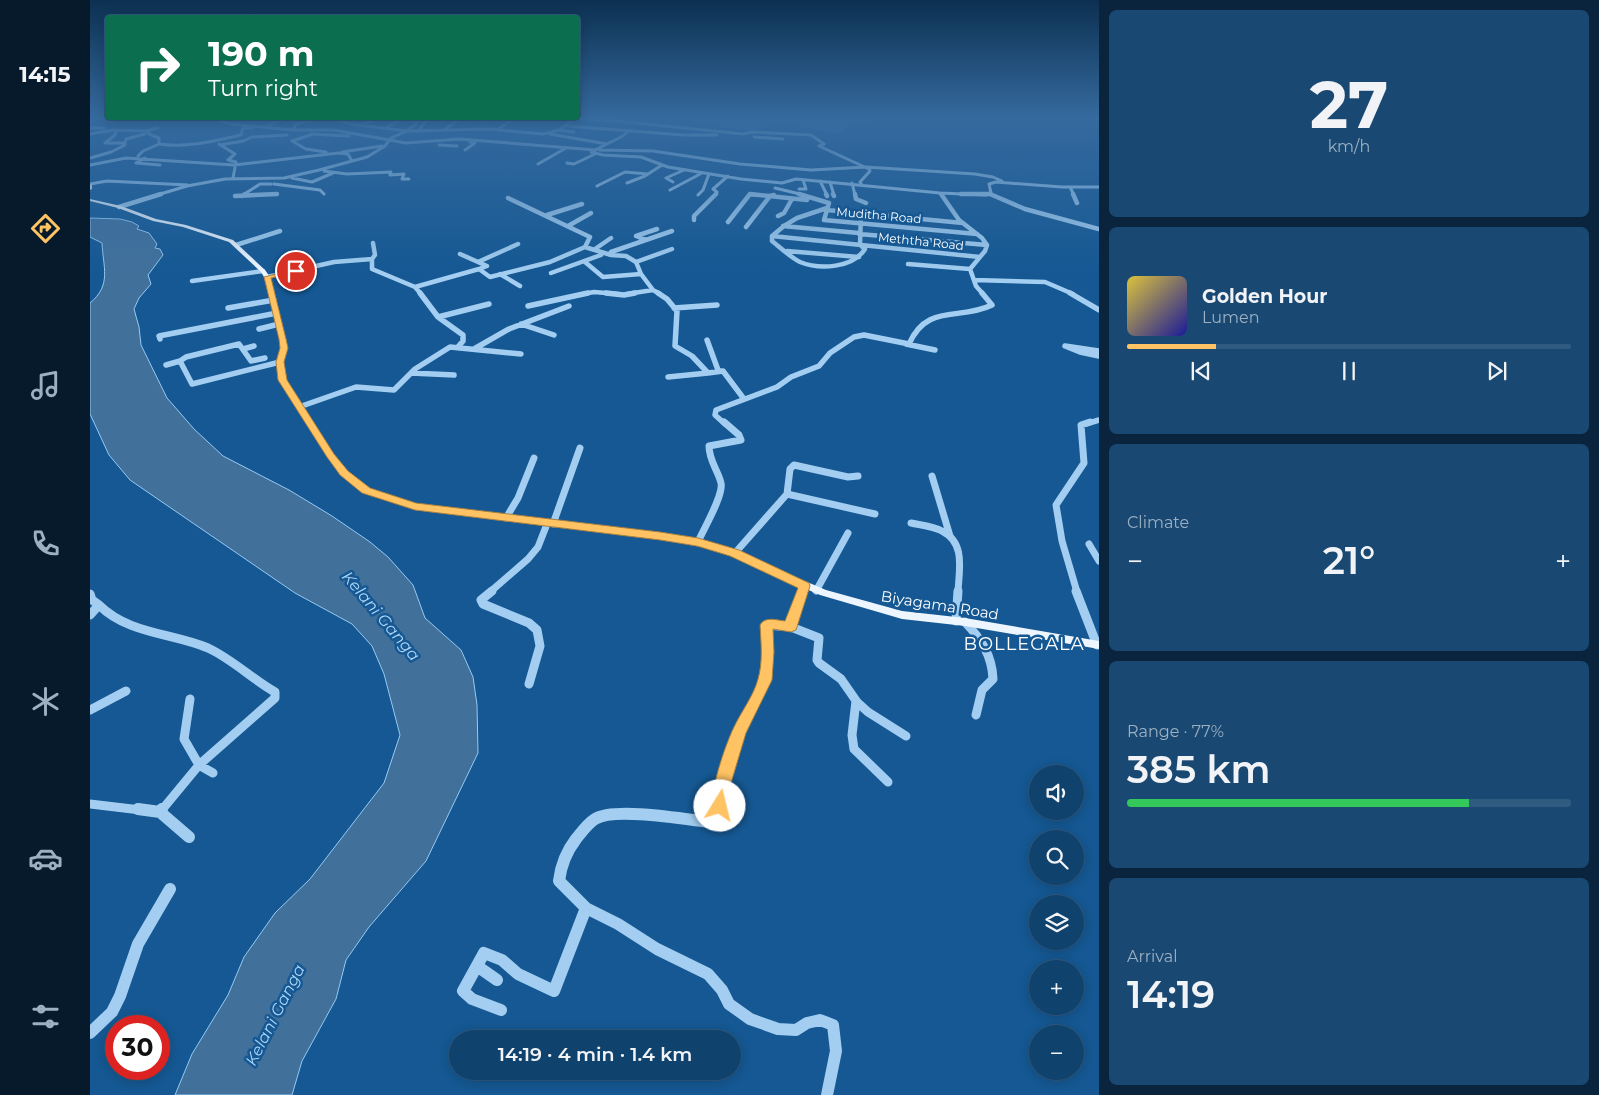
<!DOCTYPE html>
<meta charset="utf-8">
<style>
body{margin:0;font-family:Montserrat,sans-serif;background:#194973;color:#f1f3f6;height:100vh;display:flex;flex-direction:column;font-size:19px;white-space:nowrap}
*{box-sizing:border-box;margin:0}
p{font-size:16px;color:#9cb0c2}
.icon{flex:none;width:28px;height:28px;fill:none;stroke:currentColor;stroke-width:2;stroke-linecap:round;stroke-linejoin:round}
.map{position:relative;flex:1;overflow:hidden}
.panel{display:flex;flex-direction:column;gap:10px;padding:10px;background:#09243c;width:500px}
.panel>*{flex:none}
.guide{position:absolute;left:15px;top:15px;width:475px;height:105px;border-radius:5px;box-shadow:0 2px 12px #0003,0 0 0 1px #305b81;background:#0b6e4f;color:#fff;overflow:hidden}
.tools{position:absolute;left:939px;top:765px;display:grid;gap:10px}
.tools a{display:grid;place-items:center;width:55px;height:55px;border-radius:50%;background:#10426e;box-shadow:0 2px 12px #0003,0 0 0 1px #305b81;font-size:25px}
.speed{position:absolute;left:15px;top:1015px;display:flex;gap:10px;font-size:25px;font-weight:700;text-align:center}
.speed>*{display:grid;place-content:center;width:65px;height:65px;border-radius:50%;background:#10426e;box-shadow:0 2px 12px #0003,0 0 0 1px #305b81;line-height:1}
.speed .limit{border:8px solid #d22;background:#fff;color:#111}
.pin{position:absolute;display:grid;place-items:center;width:42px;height:42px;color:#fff;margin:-21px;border:2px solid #fff;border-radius:50%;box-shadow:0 1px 5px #0007}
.me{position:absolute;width:55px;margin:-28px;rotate:9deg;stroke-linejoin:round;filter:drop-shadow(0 0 4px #0008)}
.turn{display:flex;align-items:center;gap:18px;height:105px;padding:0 20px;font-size:22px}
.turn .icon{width:65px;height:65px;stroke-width:2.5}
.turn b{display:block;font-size:35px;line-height:42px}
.big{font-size:38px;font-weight:600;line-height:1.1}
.panel .widget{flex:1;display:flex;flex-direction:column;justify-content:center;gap:8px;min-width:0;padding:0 18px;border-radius:8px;background:#194973}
.panel .dial{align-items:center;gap:0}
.dial b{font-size:65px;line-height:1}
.song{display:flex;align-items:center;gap:15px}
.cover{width:60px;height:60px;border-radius:8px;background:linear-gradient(135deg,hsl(50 70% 55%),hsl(240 70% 35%))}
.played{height:5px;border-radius:2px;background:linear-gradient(90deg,#ffc363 20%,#305b81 20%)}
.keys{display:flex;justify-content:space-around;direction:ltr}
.heat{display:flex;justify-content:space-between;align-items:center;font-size:28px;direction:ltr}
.charge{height:8px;border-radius:4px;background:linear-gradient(90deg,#34c759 77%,#305b81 0)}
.trip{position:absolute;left:359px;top:1030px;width:292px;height:50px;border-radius:25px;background:#10426e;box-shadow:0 2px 12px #0003,0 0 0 1px #305b81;font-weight:600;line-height:50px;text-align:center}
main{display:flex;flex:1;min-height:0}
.tabs{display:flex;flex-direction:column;width:90px;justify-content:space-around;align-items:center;background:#061a2c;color:#9cb0c2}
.tabs .icon{width:35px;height:35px}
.tabs .on{color:#ffc363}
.tabs b{font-size:22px;color:#f1f3f6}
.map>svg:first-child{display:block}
.green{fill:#2772b1}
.water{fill:#41709b;stroke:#95caf4}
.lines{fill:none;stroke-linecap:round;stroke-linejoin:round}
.river{fill:#41709b;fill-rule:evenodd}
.minor-far5{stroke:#a3cef1;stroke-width:3}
.minor-far4{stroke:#a3cef1;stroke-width:4.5}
.minor-far3{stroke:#a3cef1;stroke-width:5.5}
.minor-far2{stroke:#a3cef1;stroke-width:7}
.minor-far1{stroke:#a3cef1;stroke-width:9}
.minor{stroke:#a3cef1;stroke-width:12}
.major{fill:#edf6ff;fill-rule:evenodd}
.route{fill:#ffc363;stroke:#a67f40}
.labels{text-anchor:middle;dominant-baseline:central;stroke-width:5;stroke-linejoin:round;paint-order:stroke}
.far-street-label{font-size:12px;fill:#fff;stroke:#155893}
.street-label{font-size:15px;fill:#fff;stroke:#155893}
.water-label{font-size:16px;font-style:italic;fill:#afd7f8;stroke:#155893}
.quarter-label{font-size:18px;letter-spacing:1px;fill:#fff;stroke:#155893}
</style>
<main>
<nav class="tabs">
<b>14:15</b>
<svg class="icon on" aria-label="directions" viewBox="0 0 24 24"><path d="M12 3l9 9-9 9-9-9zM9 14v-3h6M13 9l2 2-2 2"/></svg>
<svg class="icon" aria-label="music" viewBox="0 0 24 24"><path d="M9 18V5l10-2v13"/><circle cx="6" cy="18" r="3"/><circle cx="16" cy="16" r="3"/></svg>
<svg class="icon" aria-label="phone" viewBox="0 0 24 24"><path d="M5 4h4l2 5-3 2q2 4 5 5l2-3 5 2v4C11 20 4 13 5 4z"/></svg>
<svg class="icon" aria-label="climate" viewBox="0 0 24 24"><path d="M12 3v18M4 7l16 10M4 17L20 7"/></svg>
<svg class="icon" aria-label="car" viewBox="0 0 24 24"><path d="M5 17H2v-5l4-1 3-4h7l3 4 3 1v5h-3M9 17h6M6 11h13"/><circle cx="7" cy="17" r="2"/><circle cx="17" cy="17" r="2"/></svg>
<svg class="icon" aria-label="filters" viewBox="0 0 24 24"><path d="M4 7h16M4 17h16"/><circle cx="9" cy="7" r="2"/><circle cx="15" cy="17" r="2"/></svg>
</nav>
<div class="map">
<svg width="1009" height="1095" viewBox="0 0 1009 1095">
<rect width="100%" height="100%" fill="#155893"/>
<path class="green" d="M595,118h247l-58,2 -25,7 -14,7 -39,-8 -21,-1 -10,1 -8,4 -8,1 -36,-5z"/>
<path class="water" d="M0,218l30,1 12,3 7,4 -2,3 12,4 8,11 -2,4 5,1 3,6 -15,20 3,9 -12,14 -5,11 5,18 2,18 26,53 27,31 29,27 66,34 43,26 38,26 18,15 25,28 12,33 36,32 12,27 4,28 1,48 -52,108 -57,66 -23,33 -10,39 -34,62 -10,34h-117l17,-41 36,-59 16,-38 31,-44 35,-34 74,-96 16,-48 -16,-61 -12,-28 -20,-22 -57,-31 -165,-113 -21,-25 -19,-41v-111c22,-18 13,-36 12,-60l-12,-6z"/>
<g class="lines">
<path class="river" d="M661,118l78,5 44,-5 -44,7z"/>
<path class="minor-far5" d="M121,118l20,6 62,6h41l72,13 53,-4 137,11
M242,118l19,6 56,7 81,-2 55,5 16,-4 16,-12
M295,118l15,1
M488,118l35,3
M518,120l135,14 9,-2 59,3 13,9 -5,2 50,23 1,2 -10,11 2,3
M271,125l16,-7
M477,126l116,9h34
M176,127l11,-6
M0,128h14
M296,128l17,-10
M203,130l3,-6 24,-6
M354,130l17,-12
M407,130l17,-12
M469,130l15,2
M539,130l-6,6 -32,16 12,3 38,2 27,10 73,12 41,4 14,-4 144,14 46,2 5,-2 -2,-9 7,-2 66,5h37
M55,131l13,-3
M317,131l9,-7 1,-6
M328,131l11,-13
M0,134l23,-4 35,1 1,3 10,4v6c28,4 55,-3 82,-9l2,-7h9
M221,134l38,2
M223,134l-21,7 14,8 20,3
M460,134l57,10
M664,137l29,2
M35,143l1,-4 19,-5
M129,144l16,10 -7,6 8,2 -3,16
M130,145l23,-4 9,-4 35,-2
M349,145l18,1
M375,150l10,-7 -5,-1
M509,150l54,1 87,13 71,6 55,-3 109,7 18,3 9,4
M252,152l40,-6
M48,156l5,-5 16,-7
M0,158l21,-6 14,-7v-2h-20l10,-8 1,-5
M55,158l-9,5 24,2
M477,163l7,1 21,-10
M448,164l28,-16
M0,165l36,-7 108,7 104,-12 10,1 4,7
M234,171l23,3 44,-2 -1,3 14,-1 -2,5h7
M202,178l20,4 21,-9
M730,181l7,14
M583,182l-7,-4 18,-8
M740,182l4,13
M537,183l18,-7 17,-11
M762,183l3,12
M0,184l17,-3 81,4
M184,184l46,6 4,4
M507,186l28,-14 23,2
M980,187l4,8
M685,188l29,7
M709,189h7l-3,-9
M580,190l32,-17
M850,193l2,2
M900,194l2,1
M67,195l30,-9 38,-7 59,-1 35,-8 48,-13 18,-11 6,-8 16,-7
M153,195l17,-11h11
M163,195l24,-1
M608,195l5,-5 6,-16
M625,195l2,-3 -4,-3 15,-13
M659,195h12"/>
<path class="minor-far4" d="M709,194l30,9 -5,17 153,14
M736,194l1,2
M743,194l1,2
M765,194l1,5 10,4
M851,194l18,26 23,18 5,7 -2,6 -15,18 6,17 7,8
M871,194h28
M900,194l35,15 74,20
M983,194l4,9
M145,196l42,-2
M152,196l3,-2
M418,198l82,39 -5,10
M29,207l42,-13
M737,208l-30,10 -13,8 -12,10v5c9,7 18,16 28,21 20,8 53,6 65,-13l-5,-4 1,-32
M737,210l136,13
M457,215l35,-11
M688,216l6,-3 8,-14
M604,220v-4l22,-22
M638,222l22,-28 57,6
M478,226l23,-13
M693,226l76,7
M656,227l24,-31 4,-1
M769,234l128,11
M682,236l208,21
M556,240l-10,-4 21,-7
M146,245l44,-14
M505,249l16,-11
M697,251l72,6
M521,252l61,-21
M370,254l27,12 -8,3
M282,259v10l43,18
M388,262l40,-18
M495,262l18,15 38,-3
M546,262l36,-13
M818,264l62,5
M461,273l50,-18
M410,274l20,12
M177,277l67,-15 38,-3 3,-4 -2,-12
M884,280l71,2 28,12
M102,281l71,-10
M331,294l-6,-7 64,-18 11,8 60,-15 35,-15 26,8 15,1 10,6 5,12 12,16 7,4
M493,294l11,-2 24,2
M537,294l26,-4"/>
<path class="minor-far3" d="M330,293l18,24 51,-13
M516,293l18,2 11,-2
M568,293l9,6 10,12 -2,35 17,10 16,17 15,-2 21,28
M980,293l29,17
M438,306l60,-13
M138,308l46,-8
M584,308l43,-3
M348,317l25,18v6l-5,6
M431,324l33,11
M169,329l20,-5
M70,339l-1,-3 118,-23
M617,340l11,30
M816,344l29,6
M153,349l11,-3
M384,349l35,-20 60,-23
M1009,351l-34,-5 15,6 19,4
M175,358l-14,3 -12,-17 -53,13 -6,4 12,23 88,-22
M76,365l14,-4
M321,373l43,2
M578,377l40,-4
M209,407l57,-20 38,3 21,-21 35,-22 71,7
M635,424l-10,-9 1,-5 61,-23 14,-10 28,-11 11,-13 24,-16 10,-2 45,9c18,-41 50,-23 83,-39l-10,-12
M996,424l13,-4"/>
<path class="minor-far2" d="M842,476l18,60
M697,494l88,20
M416,518l12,-20 16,-40
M821,523c9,2 22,3 31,8 24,12 17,39 16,61
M463,524l27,-76
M608,542c5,-12 26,-47 23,-59 -3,-13 -12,-22 -12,-37l32,-6 -2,-5 -15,-13
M999,544l10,17
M645,553l52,-59 3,-25 4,-4 54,12 10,-1
M726,591l32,-58
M400,592l38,-33 10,-12 9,-23
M712,592l2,-6
M987,592l-15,-51 -6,-36 28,-42 -3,-38 9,-3"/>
<path class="minor-far1" d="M402,591l-11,9 2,4 46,19 8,7 3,16 -11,38
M986,591l21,54
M0,594l2,6 7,5
M0,615l9,-10c29,29 73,28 109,43 24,11 44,31 67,44v6l-76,67 -38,46
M866,621l2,-30
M875,622c16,17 27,33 28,57l-11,11 -6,25
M701,627l11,-36
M100,699l-6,40 15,26 14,8
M766,701l-4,34 2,14 34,33
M0,710l36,-19
M0,804l59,7
M629,811l4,-28 16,-51 26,-52 3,-28 -2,-27 25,2 28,11 -2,22 2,3 22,16 16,23 11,10 38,24"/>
<path class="minor" d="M48,809l22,3 29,25
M629,809l-1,5 -9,8c-25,-3 -95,-15 -114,-3 -8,5 -14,14 -19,20 -10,13 -15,25 -17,42l27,27 32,16 39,25 51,25 14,16 7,14 21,15 28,10 18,1 11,-7 13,-3 13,5 3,26 -9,44
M70,812l2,-3
M387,966l20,14
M411,1010l-29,-11 -9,-8 21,-38 18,7 16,14 36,17 32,-83
M0,1033l22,-21 8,-16 18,-52 32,-55"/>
<path class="major" d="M0,184l2,1v4l-2,1z
M0,199l31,7 35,13 30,6 47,15 32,30 5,7 4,13 13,58 -4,14 2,18 48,74 14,17 22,17 47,16 244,29 58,11 108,46 76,21 63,7 134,23v8l-134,-23 -63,-7 -82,-24 -104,-45 -56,-11 -245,-29 -52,-18 -22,-17 -14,-18 -48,-77 -2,-18 4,-14 -13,-58 -4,-13 -3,-5 -32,-30 -46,-15 -30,-6 -35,-13 -28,-7z"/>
</g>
<linearGradient id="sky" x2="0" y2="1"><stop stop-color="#0c3051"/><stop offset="0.43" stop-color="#356a9e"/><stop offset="1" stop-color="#356a9e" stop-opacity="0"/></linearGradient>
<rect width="1009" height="272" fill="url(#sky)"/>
<path class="route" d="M206,269l2,1v3l-27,5 15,61 2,9 -4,14 3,18 47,74 14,17 22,17 46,15 244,29 38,6 41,12 70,33 1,3 -14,44 -5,2 -18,-3 1,23 -2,28 -26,53 -15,50 -6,29 -5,2 -6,-2c-7,-16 12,-69 20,-85 7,-15 20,-32 24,-48 5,-17 3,-36 2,-54 5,-9 16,-5 25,-4l13,-33 -68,-32 -33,-10 -37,-6 -245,-30 -53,-17 -22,-18 -13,-18 -49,-77 -2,-18 4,-14 -1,-9 -15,-62z"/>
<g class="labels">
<g class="far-street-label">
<text transform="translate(789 215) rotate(5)">Muditha Road</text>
<text transform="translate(831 241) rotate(6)">Meththa Road</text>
</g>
<g class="street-label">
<text transform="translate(850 605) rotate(9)">Biyagama Road</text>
</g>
<g class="water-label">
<text transform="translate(291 616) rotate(50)">Kelani Ganga</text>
<text transform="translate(185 1015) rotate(-63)">Kelani Ganga</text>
</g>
<g class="quarter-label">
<text x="934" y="644">BOLLEGALA</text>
</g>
</g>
</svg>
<div class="tools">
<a><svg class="icon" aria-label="sound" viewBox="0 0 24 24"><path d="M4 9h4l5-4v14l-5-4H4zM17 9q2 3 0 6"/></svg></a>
<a><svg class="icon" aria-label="search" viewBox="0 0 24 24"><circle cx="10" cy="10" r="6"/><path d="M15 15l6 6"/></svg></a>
<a><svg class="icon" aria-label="layers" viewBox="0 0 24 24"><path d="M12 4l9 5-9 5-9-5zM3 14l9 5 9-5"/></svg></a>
<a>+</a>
<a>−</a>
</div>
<div class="speed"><div class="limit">30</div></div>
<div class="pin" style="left:206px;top:271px;background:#d93025"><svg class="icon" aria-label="arrive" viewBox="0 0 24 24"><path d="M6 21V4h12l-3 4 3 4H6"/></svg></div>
<svg class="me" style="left:630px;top:806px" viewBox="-20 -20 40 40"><circle r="19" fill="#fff"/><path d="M0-13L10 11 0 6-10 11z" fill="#ffc363"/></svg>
<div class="trip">14:19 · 4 min · 1.4 km</div>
<div class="guide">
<div class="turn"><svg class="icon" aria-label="right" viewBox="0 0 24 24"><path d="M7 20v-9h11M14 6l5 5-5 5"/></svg><div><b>190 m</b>Turn right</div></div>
</div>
</div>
<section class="panel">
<div class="widget dial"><b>27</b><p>km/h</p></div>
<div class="widget">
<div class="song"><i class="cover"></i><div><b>Golden Hour</b><p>Lumen</p></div></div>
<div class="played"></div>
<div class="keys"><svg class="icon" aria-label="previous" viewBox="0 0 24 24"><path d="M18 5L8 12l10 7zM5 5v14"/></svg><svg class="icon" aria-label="pause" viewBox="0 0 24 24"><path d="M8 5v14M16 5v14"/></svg><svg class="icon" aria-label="next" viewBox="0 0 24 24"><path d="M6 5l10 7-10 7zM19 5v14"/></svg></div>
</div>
<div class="widget"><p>Climate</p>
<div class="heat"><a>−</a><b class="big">21°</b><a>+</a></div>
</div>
<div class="widget"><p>Range · 77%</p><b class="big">385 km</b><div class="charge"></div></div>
<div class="widget"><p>Arrival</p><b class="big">14:19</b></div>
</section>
</main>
